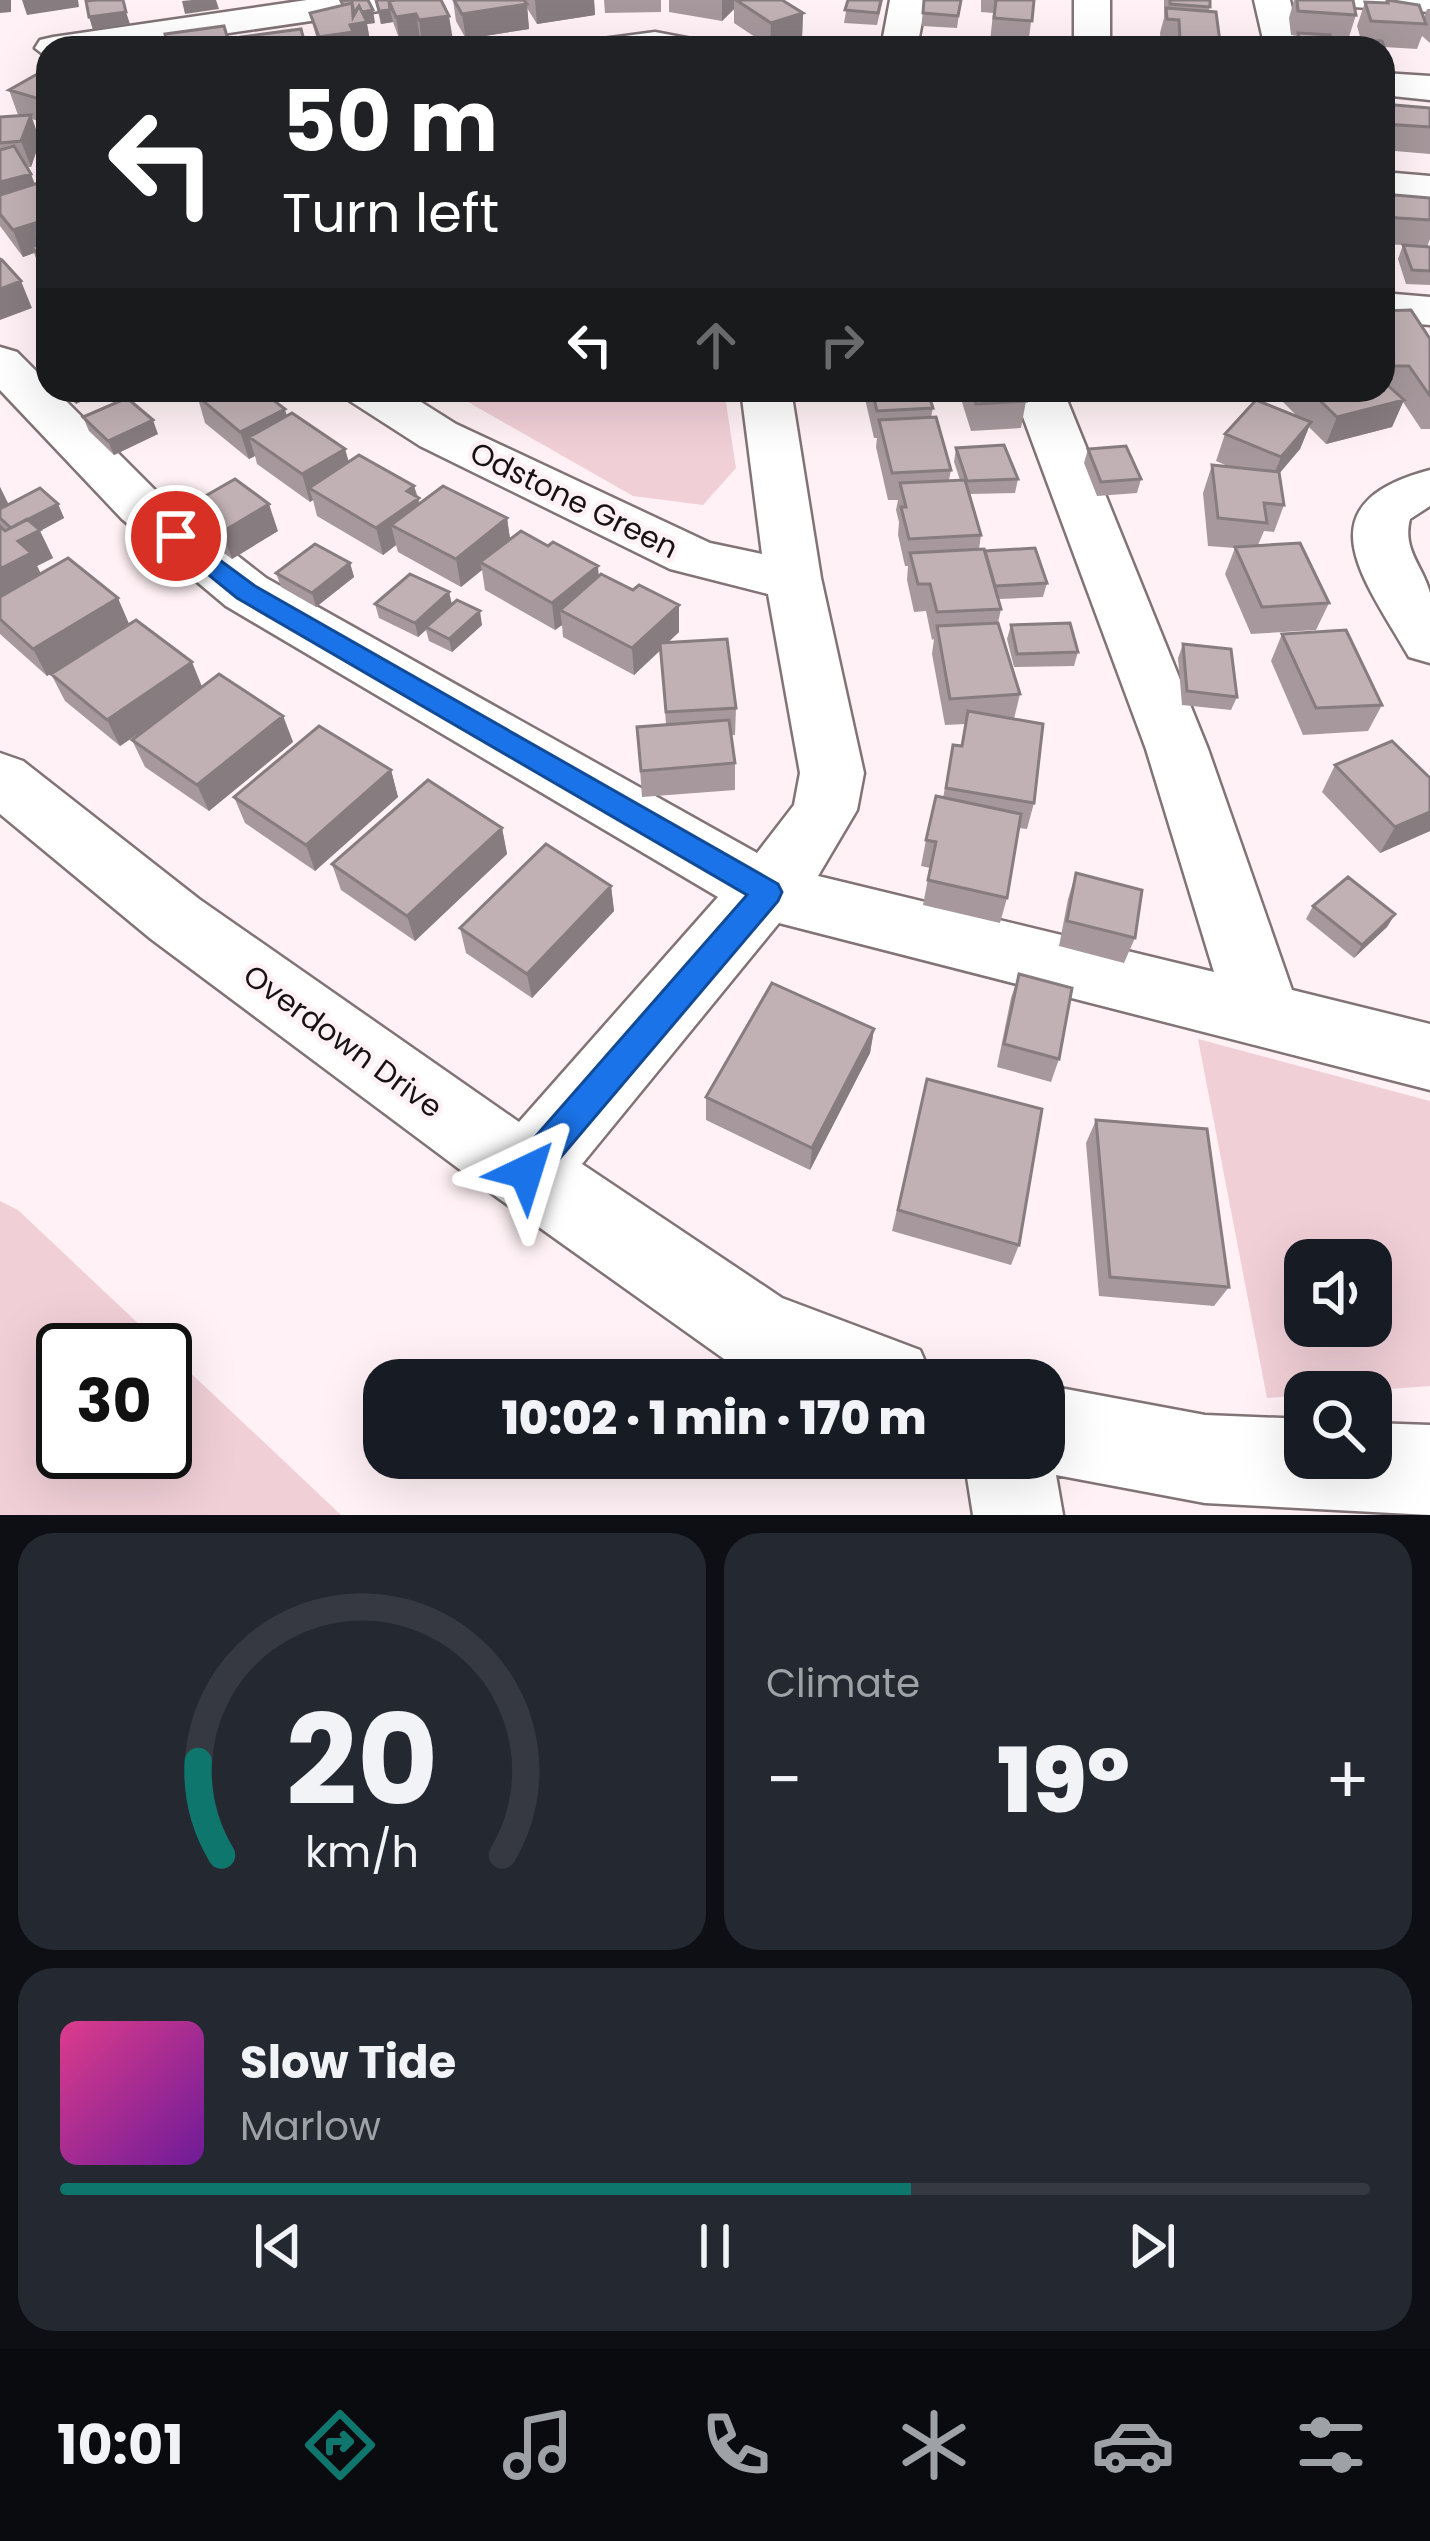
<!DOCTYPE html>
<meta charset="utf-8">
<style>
body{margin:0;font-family:Poppins,sans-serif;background:#242831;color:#f1f3f6;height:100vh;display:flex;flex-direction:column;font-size:45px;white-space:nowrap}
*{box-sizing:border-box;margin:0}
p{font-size:39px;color:#9ea1a6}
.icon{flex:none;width:66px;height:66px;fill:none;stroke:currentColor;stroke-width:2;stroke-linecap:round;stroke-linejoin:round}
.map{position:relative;height:1515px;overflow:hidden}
.sheet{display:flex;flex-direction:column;gap:18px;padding:18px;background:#0d0f14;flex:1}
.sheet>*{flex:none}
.guide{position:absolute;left:36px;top:36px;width:1359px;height:366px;border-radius:36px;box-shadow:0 12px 48px #0002;background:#202124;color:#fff;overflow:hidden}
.controls{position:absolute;left:1284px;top:1239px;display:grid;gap:24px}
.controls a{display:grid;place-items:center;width:108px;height:108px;border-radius:24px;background:#171b24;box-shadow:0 12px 48px #0002;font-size:60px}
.speed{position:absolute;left:36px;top:1323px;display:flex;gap:24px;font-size:60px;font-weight:700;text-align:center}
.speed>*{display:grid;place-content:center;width:156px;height:156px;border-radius:50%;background:#171b24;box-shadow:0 12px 48px #0002;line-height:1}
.speed .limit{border:6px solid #111;border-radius:18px;background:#fff;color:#111}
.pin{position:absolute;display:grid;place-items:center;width:102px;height:102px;color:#fff;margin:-51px;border:6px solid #fff;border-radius:50%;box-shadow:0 3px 12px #0007}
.me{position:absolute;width:132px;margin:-66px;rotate:41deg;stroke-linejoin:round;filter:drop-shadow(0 0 9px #0008)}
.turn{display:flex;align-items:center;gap:42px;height:252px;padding:0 48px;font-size:54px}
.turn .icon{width:156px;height:156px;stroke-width:2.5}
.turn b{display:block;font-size:84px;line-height:102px}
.lanes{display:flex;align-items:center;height:114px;padding:0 48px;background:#0003;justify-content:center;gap:60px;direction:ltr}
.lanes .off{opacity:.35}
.big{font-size:90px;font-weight:800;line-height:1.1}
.sheet .tile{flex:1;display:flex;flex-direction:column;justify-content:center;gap:18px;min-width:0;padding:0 42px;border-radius:36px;background:#242831}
.sheet .dial{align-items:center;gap:0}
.dial svg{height:312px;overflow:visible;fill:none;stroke:#363941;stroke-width:7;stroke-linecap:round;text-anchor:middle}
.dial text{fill:#f1f3f6;stroke:none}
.song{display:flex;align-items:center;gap:36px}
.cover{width:144px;height:144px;border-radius:18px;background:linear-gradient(135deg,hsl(330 70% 55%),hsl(280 70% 35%))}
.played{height:12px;border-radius:6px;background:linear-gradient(90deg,#0f766e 65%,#363941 65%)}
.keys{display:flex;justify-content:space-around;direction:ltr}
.heat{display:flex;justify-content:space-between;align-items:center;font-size:66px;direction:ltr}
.sheet .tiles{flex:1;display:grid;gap:18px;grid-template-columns:1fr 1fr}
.tile:last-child{grid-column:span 2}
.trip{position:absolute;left:363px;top:1359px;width:702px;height:120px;border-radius:36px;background:#171b24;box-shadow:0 12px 48px #0002;font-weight:800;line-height:120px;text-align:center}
.dock{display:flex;height:192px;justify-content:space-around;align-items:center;background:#090b0e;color:#9ea1a6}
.dock .icon{width:84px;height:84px}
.dock .current{color:#0f766e}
.dock b{font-size:54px;color:#f1f3f6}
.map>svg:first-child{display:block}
.green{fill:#f1cfd7;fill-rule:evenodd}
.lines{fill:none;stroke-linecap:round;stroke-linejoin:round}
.minor-casing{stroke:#817376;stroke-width:5}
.minor{fill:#fff;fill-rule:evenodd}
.wall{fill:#a6989c}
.shaded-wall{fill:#877c7f}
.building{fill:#c1b1b5;stroke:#877c7f;stroke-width:3}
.route{fill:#1a73e8;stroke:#114b97;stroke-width:3}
.labels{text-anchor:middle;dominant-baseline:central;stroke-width:9;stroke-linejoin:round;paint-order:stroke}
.street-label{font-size:30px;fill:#171213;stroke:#fff1f5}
</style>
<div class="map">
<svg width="1430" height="1515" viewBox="0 0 1430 1515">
<rect width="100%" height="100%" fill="#fff1f5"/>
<path class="green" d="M447,390h277l12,78 -33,37 -70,-9z
M1198,1039l232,62v285l-163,12zM1305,1260h66v66h-66z
M0,1201l18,9 323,305h-341zM165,1350v102h-102v-102z"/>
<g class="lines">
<g class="minor-casing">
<path id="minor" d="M307,0h90l-6,7 -12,4 -252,37h-79v10l-13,-10 5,-8 13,-3z
M890,0h36l-9,48h-36z
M1074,0h36v48h-36z
M1254,0h36l11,48h-36z
M1347,0h83v12l-77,-5z
M655,32l42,8 5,8h-112l5,-8z
M1383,73l47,3v24l-47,-5z
M1383,172l47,4v26l-47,-4z
M1383,293l47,4v28l-47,-4z
M0,347l17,5 31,31v7h7l105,105 106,83 491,275 37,-48 6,-32 -32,-179 -98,-25 -250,-123 -70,-45 -8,-11h60l54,34 254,119 52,11 -21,-164h50l30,188 43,195 -7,37 -39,66 396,96 -68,-223 -133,-359h50l145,359 84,241 138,34v66l-651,-167 -197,241 200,134 138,52 13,30h-157l-49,-19 -229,-163 -347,-259 -151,-125v-61l23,8 176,138 320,223 199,-225 -492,-291 -104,-87 -122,-129z
M1430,470v36l-20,13c-8,31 13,47 20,74 0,20 0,49 0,70l-21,-6c-46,-80 -108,-153 21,-187z
M1044,1385l161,30 100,4v39h66v-35l59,2v90l-225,-12 -149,-28 7,40h-90l-9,-57h80z"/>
</g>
<use href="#minor" class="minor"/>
</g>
<path class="wall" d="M375,0h66l12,40 -31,5 -2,-7 -20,3 -7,-19 -12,2z
M453,0h71l2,3v-3h68l1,15 -58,9 -10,-16 2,21 -63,10 -10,-18z
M604,0h57v12l-56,1z
M669,0h113l21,13 -1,25 -32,9 -36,-24v-14l-12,12 -53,-9z
M848,0h35l-6,25 -33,-2z
M923,0h38l-4,28 -35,-2z
M981,0h53l-6,45 -38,-3 3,-29 -12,-1z
M1164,0h46l-1,11 11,31 -2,6h-45v-4h-12l-1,-11 4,-15z
M1294,0h59l3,15 -8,25 -17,-1 2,9h-39l3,-12 -6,-1 -2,-17z
M1386,0l38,18 3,-9h3v34l-8,-7 -5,13 -33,-2 3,8 -4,11v-18h-30l3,-8h5l-4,-14 8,-24 20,1z
M310,13l65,10 -8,1 4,23 -52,1z
M48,68v56l-16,-5 8,22 -9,26h-4l8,17 13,11v85l-6,-6 -8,-21 -11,4 -23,-31v-109l21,-1 -3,-1 -9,-25z
M1383,104l47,4v46l-47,-4z
M1383,194l47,4v41l-3,8h3v38l-24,-1 -8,-25 5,-14 -20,-1z
M1383,311l47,28v90h-9l-18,-27 -11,25 -66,17 -17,-17 -9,22 -21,25 5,31 -10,27 -10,-1 -6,14 71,58 -13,27 -65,4 -26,-60 10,-26 -27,-2 -5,-53 9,-28 18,2 -14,-6 9,-27 73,-17 -18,-18 3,-9h100z
M58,390h47l-29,14z
M191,390h69l27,26 58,33 4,13 65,24 6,17 87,15 3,21 88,37 81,56 -11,10 68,66 -1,27h-3l3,28v27l-93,7 -5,-70 29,-2 -5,-75 -27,25 -71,-38 -1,-12 -7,5 -70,-40 -3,-20 -21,17 -63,-35 -2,-7 -13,10 -66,-39 -4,-16 -3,2 -53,-38 -2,-8 -6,3 -44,-36 -8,-28z
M863,390h64l6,18 -2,9 20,53 -2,10h11l-6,-18 2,-14 62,31 -3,14 -46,1 12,41 -2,14 68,34 -4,14 -44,2 2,10 -3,14 22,71 -6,25 20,84 -7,26 -8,-1 -12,70 -7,25 -77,-18 7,-37 -9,-2 5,-26 17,-42 10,-53 8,1 4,-22 -20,1 -13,-71 2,-15 -2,1 -6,-29 -12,1 -7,-32 1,-14h-3l-7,-31 1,-13 -3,-12 2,-10h-10l-12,-53 1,-9h-3z
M962,390h60l4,11 -5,27 -50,3 -10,-32z
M83,417l75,17 -44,21 -25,-24z
M1088,449l53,30 -4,14 -40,3 -13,-33z
M0,487l9,18 49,-1 6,14 -24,13 13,27 -16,8 4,8 88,50 73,63 81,29 10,26 -84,69 -64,-44 -13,-27 27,-20 -39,26 -55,-45 -14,-27 31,-19 -35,21 -47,-42z
M188,506l90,25 -46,28 -34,-25z
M350,563l4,14 -38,30 -35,-20 -5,-14z
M449,592l3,12 30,21 -30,27 -23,-11 -3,-11 -8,7 -39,-19 -4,-14z
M1011,625l67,27 -4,14 -60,1 -7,-28z
M1282,634l100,71 -14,26 -65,4 -32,-74z
M1183,644l54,53 -6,13 -49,-5 -4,-47z
M1335,765l95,13v53l-50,22 -58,-61z
M391,770l7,27 -83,74 -70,-48 -11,-26z
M502,828l5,26 -92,87 -74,-51 -9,-26z
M1076,873l59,65 -11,25 -65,-17 9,-47z
M611,886l3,25 -82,87 -66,-45 -6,-25z
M1313,906l82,8 -8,13 -33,31 -48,-39z
M1019,974l40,85 -8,23 -54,-15 14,-69z
M874,1029l-4,24 -60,117 -104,-50v-23z
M927,1079l92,166 -8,20 -119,-34z
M1096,1120l133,167 -15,19 -115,-10 -13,-153z"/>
<path class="shaded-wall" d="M0,0h11v12l-11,1z
M22,0h56l1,7 -52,8z
M192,0h24l3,9 -34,5 -3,-13z
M535,0h59l1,15 -58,9z
M722,0h12v9l-12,12z
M527,4l2,25 -63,10 -4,-25z
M373,10l2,13 -8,1 4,23 -50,1 -2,-11 28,-23z
M390,10l3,12 -12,2 -2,-13z
M126,12l4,12 -37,6 -4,-13z
M803,13l-1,25 -32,9 1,-24z
M416,14l4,24 -20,3 -4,-24z
M449,16l4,24 -31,5 -3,-25z
M229,43l1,5h-38z
M31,115l9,26 -9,26 -10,-26z
M31,174l10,27 -41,10v-29z
M48,219v27l-2,-4 -12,-13 8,22 -11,-4 3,6 -11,4 -10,-27z
M21,281l11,27 -32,12v-31z
M70,390h35l-29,14z
M1404,400l-12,27 -66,17 11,-27z
M285,409l7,27 -43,1 6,19 -6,3 -9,-27z
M153,420l5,14 -44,21 -6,-14z
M1311,422l-11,27 -30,35 11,-27z
M345,449l7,27 -43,12 4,12 -3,2 -8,-28z
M414,486l10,39h-33l5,20 -13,10 -7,-27 31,-37z
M0,487l11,23 -11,5z
M58,504l6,14 -24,13 13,27 -16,8 7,14 -44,24v-35l13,-40z
M269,504l9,27 -46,28 -10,-27z
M507,518l4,28 -31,16 2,8 -21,17 -5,-28z
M350,563l4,14 -38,30 -4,-14z
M598,566l2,27 -40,17 2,15 -7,5 -3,-27z
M449,592l3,14 -34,31 -3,-14z
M118,598l12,28 -83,50 -14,-27z
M679,605v27l-45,43 -2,-27z
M480,611l2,14 -30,27 -3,-13z
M192,662l11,27 -83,57 -13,-26z
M283,716l10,26 -84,69 -12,-26z
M391,770l7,27 -83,74 -9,-26z
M1430,812v19l-50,22 15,-26z
M502,828l5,26 -92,87 -8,-25z
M611,886l3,25 -82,87 -5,-24z
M1395,914l-8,13 -33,31 8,-13z
M874,1029l-4,24 -60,117 2,-22z"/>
<path class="building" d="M96,0h27l3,12 -37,5 -3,-16z
M350,0h18l5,10 -11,2 -3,-6 -5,7 -2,-10 -9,2 -2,-4z
M376,0h20l-7,1 1,9 -11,1z
M396,0h45l8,16 -30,4 -3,-6 -20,3 -7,-16z
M454,0h70l3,4 -65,10z
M736,0h46l21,13 -32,10z
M848,0h33l-3,13 -33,-3z
M924,0h37l-3,16 -35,-3z
M996,0h38l-2,21 -38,-3z
M1170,0h40v7l-40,-3z
M1297,0h56l3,15 -58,-4z
M1387,0l32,5 7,19 -55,-3 -6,-19 23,1z
M352,3l1,14 6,-11 8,16 -17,3 3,7 -34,5 -9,-24z
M1166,8l50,4 4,30 -40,-3 -1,-19 -12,-1z
M224,26l5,17 -37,5h-24l-3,-14z
M301,29l5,19h-62l-3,-11z
M1298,33l32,2 3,13 -32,-1z
M138,40l7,8h-38z
M1356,40l26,1 5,14h-4v-7h-25z
M905,42l31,1 1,5h-32z
M48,68v29l-5,3 -34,-10z
M1383,104l47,4v19l-46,-3z
M31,115l-10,26 -21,2v-26z
M14,146l17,28 -31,8v-32z
M38,183l10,12v24l-35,11 -13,-16v-19z
M1383,194l47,4v22l-47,-3z
M48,224v34l-4,1 -13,-12 15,-5 -12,-13z
M1403,245l27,2v24l-18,-1z
M0,259l2,1 19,21 -21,8z
M1411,310l19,29v57l-21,-30h-19l-7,-11v-44z
M1383,381l21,19 -67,17 -28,-27h74z
M207,390h53l25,19 -45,23 -44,-37z
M872,390h55l6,18 -56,3z
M971,390h51l4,11 -50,3z
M127,398l26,22 -45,21 -25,-24z
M1256,400l55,22 -30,35 -56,-23z
M292,413l53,36 -43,25 -53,-37z
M936,417l15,53 -59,3 -13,-53z
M1004,445l14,34 -51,2 -11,-33z
M1126,446l15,33 -40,3 -13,-33z
M359,455l55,31 -7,5 12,7 -43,30 -67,-40z
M1212,465l67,7 5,33 -20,-2 3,20 -49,-5z
M235,479l34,25 -47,28 -34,-26z
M965,480l16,55 -72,4 -8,-32h5l-6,-24z
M443,486l64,32 -51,41 -65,-34z
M40,488l18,16 -47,24 -11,-10v-9z
M27,519l13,11 -22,11 13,12 -31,16v-43l5,5z
M521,531l27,15 5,-4 45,24 -46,37 -72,-41z
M1300,543l29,60 -67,4 -27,-60z
M315,544l35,19 -38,30 -36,-20z
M1035,548l12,35 -52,3 -10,-35z
M984,549l17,60 -64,3 -7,-28h-12l-8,-31z
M68,558l50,40 -85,51 -33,-30v-22z
M410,574l39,18 -34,31 -40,-19z
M601,574l32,16 6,-5 40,20 -47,43 -72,-38z
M457,600l23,11 -31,28 -23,-12z
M136,620l56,42 -85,58 -56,-46z
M998,623l22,71 -70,5 -13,-73z
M1070,623l8,29 -61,2 -6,-29z
M1346,630l36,75 -66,3 -34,-74z
M727,639l9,69 -70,4 -6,-69z
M1183,644l48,5 6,48 -50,-6z
M219,674l64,42 -86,69 -65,-45z
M968,711l75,13 -9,79 -88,-15 7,-43 9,1z
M729,720l6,43 -94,8 -4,-44z
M319,726l72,44 -85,75 -72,-48z
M1392,741l38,37v34l-35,15 -60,-62z
M428,780l74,48 -95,88 -75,-52z
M936,796l85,18 -14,84 -79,-18 8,-38 -10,-2z
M546,844l65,42 -84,88 -67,-46z
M1076,873l66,17 -7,48 -68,-17z
M1348,877l47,37 -33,31 -49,-39z
M1019,974l53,14 -13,71 -55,-15z
M772,983l102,46 -62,119 -106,-51z
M927,1079l115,30 -23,136 -121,-35z
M1096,1120l111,9 22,158 -119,-10z"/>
<path class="route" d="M176,528l79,58 523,298 4,8 -4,9 -240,283 -12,5 -12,-5 -5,-12 5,-11 233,-266 -510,-297 -70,-57 -3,-5z"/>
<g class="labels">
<g class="street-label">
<text transform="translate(574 500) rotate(26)">Odstone Green</text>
<text transform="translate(343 1041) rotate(36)">Overdown Drive</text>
</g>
</g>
</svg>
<div class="controls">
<a><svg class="icon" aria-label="sound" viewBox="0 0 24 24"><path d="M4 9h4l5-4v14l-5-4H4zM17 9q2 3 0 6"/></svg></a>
<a><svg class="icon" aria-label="search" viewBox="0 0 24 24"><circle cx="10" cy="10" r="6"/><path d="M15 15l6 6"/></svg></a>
</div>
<div class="speed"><div class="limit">30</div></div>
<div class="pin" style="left:176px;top:536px;background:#d93025"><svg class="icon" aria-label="arrive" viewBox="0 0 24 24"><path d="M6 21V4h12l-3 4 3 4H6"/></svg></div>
<svg class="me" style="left:526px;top:1172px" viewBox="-20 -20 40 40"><path d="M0-17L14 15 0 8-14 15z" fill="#1a73e8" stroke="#fff" stroke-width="4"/></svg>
<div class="trip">10:02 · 1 min · 170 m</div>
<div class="guide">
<div class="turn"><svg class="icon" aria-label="left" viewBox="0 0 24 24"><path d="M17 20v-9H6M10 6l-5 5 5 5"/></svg><div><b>50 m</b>Turn left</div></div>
<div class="lanes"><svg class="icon" aria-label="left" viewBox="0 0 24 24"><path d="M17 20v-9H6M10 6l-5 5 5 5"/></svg><svg class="icon off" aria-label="ahead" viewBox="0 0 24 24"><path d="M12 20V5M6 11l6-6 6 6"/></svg><svg class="icon off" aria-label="right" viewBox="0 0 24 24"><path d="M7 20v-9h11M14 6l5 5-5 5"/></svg></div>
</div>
</div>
<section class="sheet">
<div class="tiles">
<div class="tile dial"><svg viewBox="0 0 100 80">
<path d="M14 69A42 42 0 1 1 86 69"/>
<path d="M14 69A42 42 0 0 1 8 45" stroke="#0f766e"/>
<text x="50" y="56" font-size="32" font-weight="700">20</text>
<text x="50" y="72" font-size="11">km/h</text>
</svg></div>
<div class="tile"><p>Climate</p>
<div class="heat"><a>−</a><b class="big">19°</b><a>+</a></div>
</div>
<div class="tile">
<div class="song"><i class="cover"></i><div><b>Slow Tide</b><p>Marlow</p></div></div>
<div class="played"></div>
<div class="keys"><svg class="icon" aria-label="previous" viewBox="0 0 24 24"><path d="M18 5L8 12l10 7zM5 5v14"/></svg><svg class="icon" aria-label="pause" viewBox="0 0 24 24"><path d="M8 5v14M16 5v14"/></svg><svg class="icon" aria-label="next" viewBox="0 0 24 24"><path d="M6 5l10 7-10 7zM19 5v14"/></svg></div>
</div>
</div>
</section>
<nav class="dock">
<b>10:01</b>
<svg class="icon current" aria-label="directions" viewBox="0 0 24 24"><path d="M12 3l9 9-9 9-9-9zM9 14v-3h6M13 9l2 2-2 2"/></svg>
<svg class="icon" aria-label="music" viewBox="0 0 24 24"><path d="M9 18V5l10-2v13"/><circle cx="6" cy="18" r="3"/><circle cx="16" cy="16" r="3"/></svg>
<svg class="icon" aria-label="phone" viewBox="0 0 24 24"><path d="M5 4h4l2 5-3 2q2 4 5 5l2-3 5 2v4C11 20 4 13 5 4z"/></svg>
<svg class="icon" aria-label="climate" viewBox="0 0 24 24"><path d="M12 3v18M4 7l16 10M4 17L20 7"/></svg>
<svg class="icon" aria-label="car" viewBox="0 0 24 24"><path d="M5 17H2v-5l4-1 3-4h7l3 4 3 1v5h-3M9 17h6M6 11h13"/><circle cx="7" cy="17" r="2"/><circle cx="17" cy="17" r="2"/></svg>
<svg class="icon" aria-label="filters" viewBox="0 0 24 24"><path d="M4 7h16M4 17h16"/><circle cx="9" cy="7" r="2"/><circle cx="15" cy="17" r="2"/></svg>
</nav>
